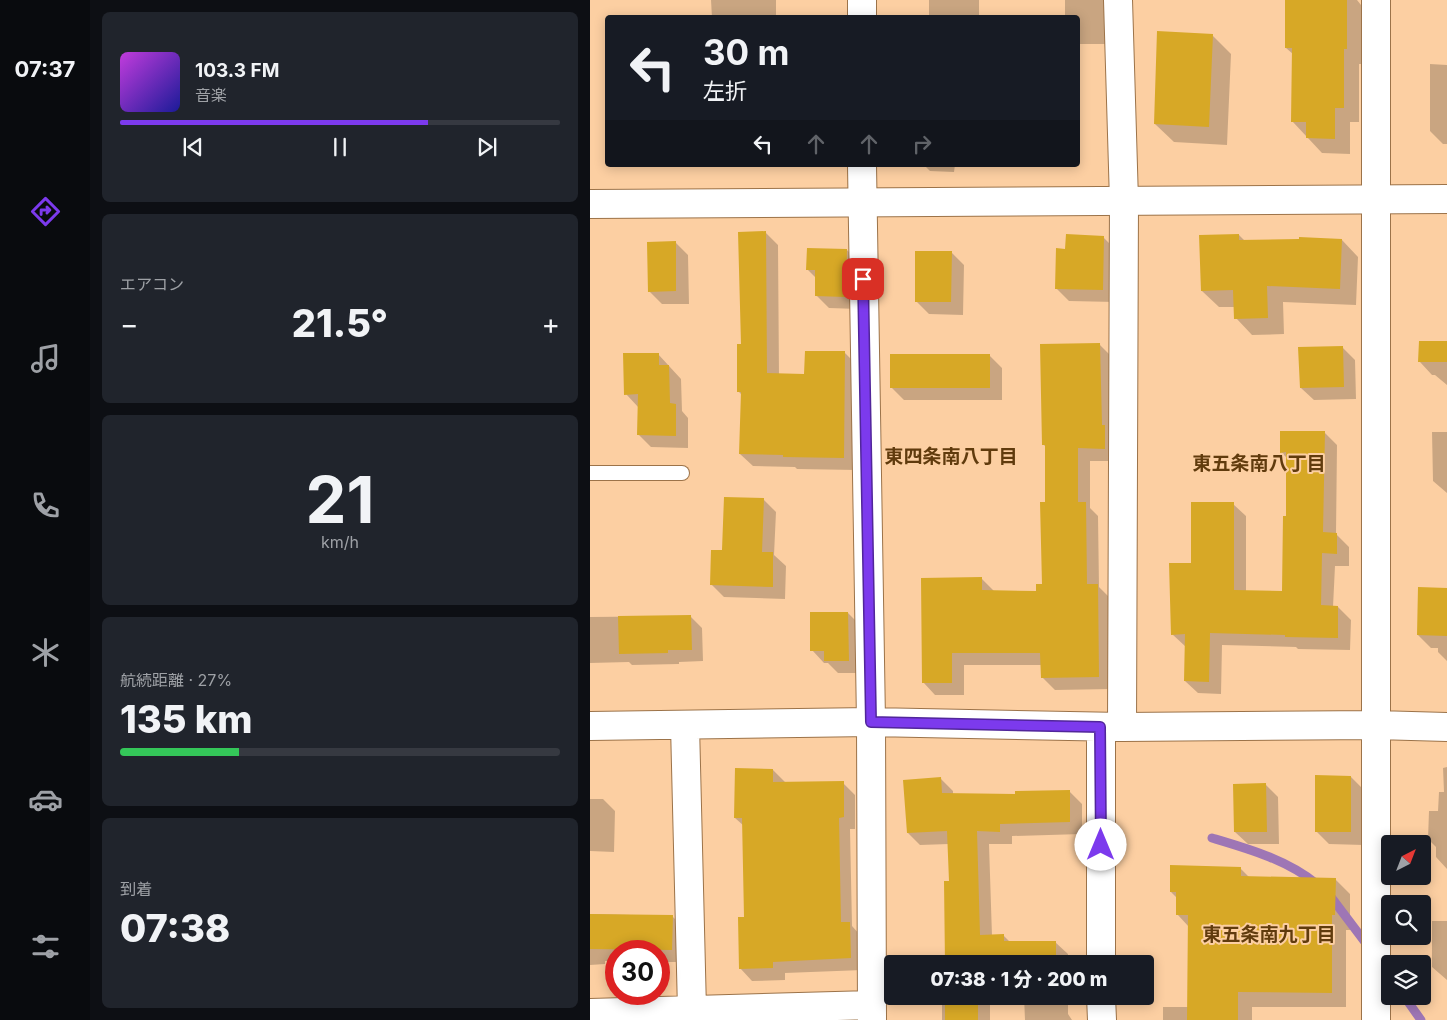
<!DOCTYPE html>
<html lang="ja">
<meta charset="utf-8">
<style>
body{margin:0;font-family:Inter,"Noto Sans JP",sans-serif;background:#20242c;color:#f1f3f6;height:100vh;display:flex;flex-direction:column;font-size:19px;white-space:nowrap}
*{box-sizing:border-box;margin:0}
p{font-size:16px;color:#9ea1a6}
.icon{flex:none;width:28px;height:28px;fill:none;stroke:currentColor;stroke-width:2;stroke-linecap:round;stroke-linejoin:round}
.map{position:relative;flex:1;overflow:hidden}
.drawer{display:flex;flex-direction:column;gap:12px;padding:12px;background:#0d0f14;width:500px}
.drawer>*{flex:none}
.guide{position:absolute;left:15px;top:15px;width:475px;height:152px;border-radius:5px;box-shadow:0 2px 12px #0003;background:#171b24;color:#f1f3f6;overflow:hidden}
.needle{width:32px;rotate:42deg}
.controls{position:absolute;left:791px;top:835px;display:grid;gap:10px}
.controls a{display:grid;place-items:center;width:50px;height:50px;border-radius:5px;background:#171b24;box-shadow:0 2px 12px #0003;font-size:25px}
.speed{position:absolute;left:15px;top:940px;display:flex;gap:10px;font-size:25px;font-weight:700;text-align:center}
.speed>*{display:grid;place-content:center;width:65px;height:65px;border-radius:50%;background:#171b24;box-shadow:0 2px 12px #0003;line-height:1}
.speed .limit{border:8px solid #d22;background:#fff;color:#111}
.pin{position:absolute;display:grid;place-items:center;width:42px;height:42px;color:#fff;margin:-21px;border-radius:10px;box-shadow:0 2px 8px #0006}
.me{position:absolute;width:55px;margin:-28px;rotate:0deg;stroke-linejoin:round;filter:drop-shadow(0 0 4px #0008)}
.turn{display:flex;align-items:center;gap:18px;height:105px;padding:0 15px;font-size:22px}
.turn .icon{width:65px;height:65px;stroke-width:2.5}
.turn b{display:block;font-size:35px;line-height:42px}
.lanes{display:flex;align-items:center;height:48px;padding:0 15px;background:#0003;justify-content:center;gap:25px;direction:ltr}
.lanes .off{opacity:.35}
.big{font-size:38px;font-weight:800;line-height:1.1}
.drawer .tile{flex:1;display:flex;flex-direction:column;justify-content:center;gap:8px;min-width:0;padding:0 18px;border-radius:8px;background:#20242c}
.drawer .dial{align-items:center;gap:0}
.dial b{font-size:65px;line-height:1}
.song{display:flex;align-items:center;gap:15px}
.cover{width:60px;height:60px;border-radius:8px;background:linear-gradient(135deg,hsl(290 70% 55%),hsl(240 70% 35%))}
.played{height:5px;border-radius:2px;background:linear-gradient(90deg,#7c3aed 70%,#363941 70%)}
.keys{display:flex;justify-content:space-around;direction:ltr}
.heat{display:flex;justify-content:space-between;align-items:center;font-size:28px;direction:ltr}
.charge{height:8px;border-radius:4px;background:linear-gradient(90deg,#34c759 27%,#363941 0)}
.trip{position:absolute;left:294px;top:955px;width:270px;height:50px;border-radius:5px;background:#171b24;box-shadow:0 2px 12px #0003;font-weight:800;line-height:50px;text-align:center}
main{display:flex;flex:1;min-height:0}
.tab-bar{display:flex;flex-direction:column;width:90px;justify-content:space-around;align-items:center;background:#090b0e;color:#9ea1a6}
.tab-bar .icon{width:35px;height:35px}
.tab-bar .active{color:#7c3aed}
.tab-bar b{font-size:22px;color:#f1f3f6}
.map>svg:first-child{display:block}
.shadow{fill:#0003}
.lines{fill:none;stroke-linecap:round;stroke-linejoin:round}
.stream{stroke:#9e76b5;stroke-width:9}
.building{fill:#d7a826}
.service-casing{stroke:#9c7349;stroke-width:16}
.minor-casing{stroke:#9c7349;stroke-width:30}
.tertiary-casing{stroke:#9c7349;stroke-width:30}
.service{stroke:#fff;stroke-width:14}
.minor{stroke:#fff;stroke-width:28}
.tertiary{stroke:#fff;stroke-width:28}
.route-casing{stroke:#51269a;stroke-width:12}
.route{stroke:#7c3aed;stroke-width:9}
.labels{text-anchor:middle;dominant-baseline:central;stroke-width:4;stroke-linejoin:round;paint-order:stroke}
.neighbourhood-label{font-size:19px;font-weight:bold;fill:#603b0d;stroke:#fccfa2}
</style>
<main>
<nav class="tab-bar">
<b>07:37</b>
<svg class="icon active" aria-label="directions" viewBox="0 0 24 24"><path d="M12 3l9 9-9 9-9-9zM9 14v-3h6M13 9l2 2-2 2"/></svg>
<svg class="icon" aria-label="music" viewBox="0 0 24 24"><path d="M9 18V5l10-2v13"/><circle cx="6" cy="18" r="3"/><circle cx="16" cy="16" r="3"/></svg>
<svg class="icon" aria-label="phone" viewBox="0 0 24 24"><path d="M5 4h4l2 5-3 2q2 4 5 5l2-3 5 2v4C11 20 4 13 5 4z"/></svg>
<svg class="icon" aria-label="climate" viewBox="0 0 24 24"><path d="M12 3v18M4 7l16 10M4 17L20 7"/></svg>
<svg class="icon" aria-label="car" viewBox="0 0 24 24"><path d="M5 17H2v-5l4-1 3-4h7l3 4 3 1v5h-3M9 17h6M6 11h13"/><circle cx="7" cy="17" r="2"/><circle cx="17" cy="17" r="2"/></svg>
<svg class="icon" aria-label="filters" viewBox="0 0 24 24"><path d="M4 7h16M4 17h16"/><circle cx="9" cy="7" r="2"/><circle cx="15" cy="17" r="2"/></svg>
</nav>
<section class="drawer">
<div class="tile">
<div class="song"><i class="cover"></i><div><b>103.3 FM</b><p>音楽</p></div></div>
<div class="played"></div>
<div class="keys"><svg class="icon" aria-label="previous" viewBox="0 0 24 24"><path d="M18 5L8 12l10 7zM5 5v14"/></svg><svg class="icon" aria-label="pause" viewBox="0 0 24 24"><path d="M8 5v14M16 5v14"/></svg><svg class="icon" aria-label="next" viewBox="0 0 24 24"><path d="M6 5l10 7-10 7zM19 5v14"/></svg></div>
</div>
<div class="tile"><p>エアコン</p>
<div class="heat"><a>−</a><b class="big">21.5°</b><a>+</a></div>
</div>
<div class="tile dial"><b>21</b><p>km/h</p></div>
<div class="tile"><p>航続距離 · 27%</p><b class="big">135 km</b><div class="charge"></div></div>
<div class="tile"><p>到着</p><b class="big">07:38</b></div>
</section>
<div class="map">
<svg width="857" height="1020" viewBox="0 0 857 1020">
<rect width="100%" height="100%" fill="#fccfa2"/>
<path class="shadow" d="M121,0h65v18h-64z
M339,0h50v18h-50z
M475,0h39l1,44h-27v-26h-13z
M697,0h70l4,5v59h-2v58h-9v32l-28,-1 -30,-32 1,-67 -7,-6z
M622,35l19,19 -4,91 -53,-3 -19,-18z
M840,64l17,1v79h-4l-13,-13z
M334,165h31l-1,7 -24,-1z
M175,232l13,13 1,130h27l38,-23 13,13 -1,105 -59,-1 -2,-2 -42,-1 -13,-12 2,-59 -4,-4 4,-46z
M649,235l6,6 97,-1 16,17 -2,48 -73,-3 1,32 -32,1 -16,-17 -1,-11h-16l-17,-16z
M513,237l13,13 -1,52 -46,-1 -13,-13 11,-38z
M86,243l12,12 1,49h-27l-13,-13z
M257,250l12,13 -1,46 -29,-1 -13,-13v-17l-8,-8z
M361,252l13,13 -1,50 -34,-1 -13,-13z
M857,342v43l-12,-10h-3l-12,-13z
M509,344l13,13 5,104h-27v47l8,8 1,71 11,11 2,91 -57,1 -13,-13v-12h-78v30h-29l-12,-13 59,-103 13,13h42l6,-7 3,-81v-57l-3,-3z
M752,347l13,13 1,39 -42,1 -13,-12z
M68,354l23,25 1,32 6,7v30l-37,-1 -13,-13 1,-26 -13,-14z
M399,355l13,13v32h-98l-13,-13z
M734,432l13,13 -1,89 13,13v19h-14l-2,41h5l13,13 -1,30 -52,-1 -2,-2 -74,-2 -1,49 -23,-1 -13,-12 1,-34 -14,-13 20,-70 41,-60 13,12v75l38,1 3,-75v-59l-6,-6z
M842,432h15v61l-14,-12z
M173,499l13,13 -2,43 12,11 -1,33 -61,-2 -13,-13 12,-32z
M857,589v72l-9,-9v-4h-7l-13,-13z
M258,613l13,13v47h-23l-10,-10h-4l-12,-13z
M100,616l12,12 1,33 -24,1v2l-47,1 -3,-3 -39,1v-46z
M857,767v102l-11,-12v-10l-8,-8 1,-28h9l1,-19h5l-1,-24z
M183,770l13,13h57l12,12v34h-5l2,97 9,10 2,34 -78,3v7l-33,1 -12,-13 5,-50 -1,-92 -9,-8z
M761,777l13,13 -1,55 -34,-1 -13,-13z
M351,779l12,12v3l63,1 53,-4 13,13v30l-70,2v8h-23l3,92 11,-1 7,7h45l13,12v10h-122l4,-82 -1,-38 -29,1 -12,-12z
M676,785l12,12 1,47h-31l-13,-12z
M0,799h13l12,12 -1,41 -24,-1z
M650,868l10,10 85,1 15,15v36h-4v77h-94v13h-89v-13h26v-80l-12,-13v-16l-6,-6z
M0,914l82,2 13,13v33h-26v-11h-43v10h-11v3l-15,1z
M842,921h15v59l-15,-13z
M356,996h44v24h-48v-18h4z
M434,996h44v18l4,6h-47z"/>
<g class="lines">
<path class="stream" d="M622,838c37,11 76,22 106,47
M738,893l40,53
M814,996l17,24"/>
</g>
<path class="building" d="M695,0h62v49h-3v59h-9v31l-29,-1v-16h-15l1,-74h-7z
M567,31l56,3 -4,93 -55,-3z
M176,231l1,142 37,1 1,-23h40l-1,107 -61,-1v-2l-44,-1 2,-62h-4v-48h4l-3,-112z
M476,234l38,2 -1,54 -48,-1 1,-41 9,1z
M649,234v6l60,-1v-2l43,2 -2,50 -73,-3 1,32 -34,1 -1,-29 -32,1 -2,-56z
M86,241v50l-28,1 -1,-50z
M217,248l40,1 -1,48 -31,-1v-26h-9z
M325,251h37l-1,51h-36z
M829,341h28v21h-29z
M510,343l2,82h3v24l-27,-1v54h8l1,82h11l1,93 -58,1 -1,-25h-88v30h-30l-1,-105 61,-1v13l54,1v-7h6l-2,-82h5v-57h-3l-2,-101z
M753,346l1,41 -44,1 -2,-41z
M33,353h36v12h10l1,38 6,1v32l-39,-1 1,-41 -14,1z
M300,354h100v34h-100z
M690,431h45l-2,101 14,1v21l-15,-1 -1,52 17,1v32l-53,-1v-2l-75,-2 -1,49 -25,-1 1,-47 -14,1 -2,-72h22v-61h43v88l48,1 1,-75h3v-64l-6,1z
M134,497l40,1 -2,54h11v35l-63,-2 1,-35h11z
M828,587l29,1v48l-30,-1z
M220,612h38l1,49h-25v-10h-14z
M101,615l1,35h-24v3l-49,1 -1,-38z
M145,768l38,1v13l71,-1v36l-5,1 2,104h9l1,36 -78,4v6l-34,1 -1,-52h6l-2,-99h-8z
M725,775l36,1v56h-36z
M351,777l1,16 73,1v-3l55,-1v32l-70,2v8l-23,-1 3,104 24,-1v7h52v23h-111l-1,-83h5l-2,-50 -40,2 -4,-53z
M676,783l1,49h-33l-1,-48z
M580,865l71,2v9l95,2 -1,37h-3v78l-94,-1v28h-51l1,-105h-12v-23h-6z
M0,914l83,1 -1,35 -82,-1z
M355,996h33v24h-33z"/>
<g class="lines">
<g class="service-casing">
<path id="service" d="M0,473h92"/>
</g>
<g class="minor-casing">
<path id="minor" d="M272,0v18
M528,0l6,201 -2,526
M786,0v1020
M272,165l9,557 251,5 254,-2 71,2
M95,725l7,285
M0,726l281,-4 1,298
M511,727v237
M511,996l1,24
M0,1013l282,-8"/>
</g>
<g class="tertiary-casing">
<path id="tertiary" d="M0,204l857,-5"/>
</g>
<use href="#service" class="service"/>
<use href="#minor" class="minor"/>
<use href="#tertiary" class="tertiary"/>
</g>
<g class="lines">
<g class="route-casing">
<path id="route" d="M273,279l8,443 229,5 1,118"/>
</g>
<use href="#route" class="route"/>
</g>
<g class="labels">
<g class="neighbourhood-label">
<text x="361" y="456">東四条南八丁目</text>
<text x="669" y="463">東五条南八丁目</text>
<text x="679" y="934">東五条南九丁目</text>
</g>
</g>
</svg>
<div class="controls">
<a><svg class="needle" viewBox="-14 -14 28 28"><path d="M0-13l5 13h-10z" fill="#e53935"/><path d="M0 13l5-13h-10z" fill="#9ea1a6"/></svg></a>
<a><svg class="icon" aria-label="search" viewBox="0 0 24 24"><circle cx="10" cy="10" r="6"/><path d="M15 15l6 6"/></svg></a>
<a><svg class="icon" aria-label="layers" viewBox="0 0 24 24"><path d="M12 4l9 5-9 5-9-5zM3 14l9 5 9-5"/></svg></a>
</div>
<div class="speed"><div class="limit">30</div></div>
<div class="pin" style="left:273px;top:279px;background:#d93025"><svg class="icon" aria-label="arrive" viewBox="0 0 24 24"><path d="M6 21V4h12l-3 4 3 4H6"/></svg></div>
<svg class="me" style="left:511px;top:845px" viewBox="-20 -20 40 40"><circle r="19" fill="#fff"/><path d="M0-13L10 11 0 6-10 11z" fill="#7c3aed"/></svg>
<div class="trip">07:38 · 1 分 · 200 m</div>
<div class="guide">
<div class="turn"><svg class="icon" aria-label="left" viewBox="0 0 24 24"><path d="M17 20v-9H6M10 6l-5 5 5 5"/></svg><div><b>30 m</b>左折</div></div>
<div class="lanes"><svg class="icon" aria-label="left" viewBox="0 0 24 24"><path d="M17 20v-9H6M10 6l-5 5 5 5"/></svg><svg class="icon off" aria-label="ahead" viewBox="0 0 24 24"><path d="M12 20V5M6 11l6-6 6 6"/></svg><svg class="icon off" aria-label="ahead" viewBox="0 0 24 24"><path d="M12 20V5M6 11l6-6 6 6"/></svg><svg class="icon off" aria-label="right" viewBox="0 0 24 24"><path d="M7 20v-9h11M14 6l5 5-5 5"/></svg></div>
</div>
</div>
</main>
